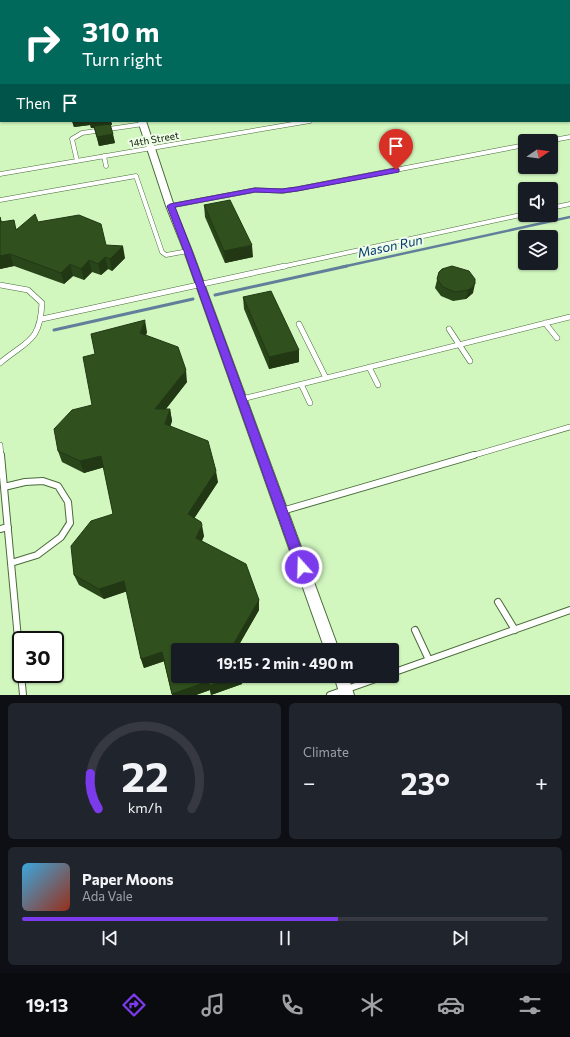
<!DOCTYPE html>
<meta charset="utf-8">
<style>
body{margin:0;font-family:Commissioner,sans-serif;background:#20242c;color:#f1f3f6;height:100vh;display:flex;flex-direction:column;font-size:15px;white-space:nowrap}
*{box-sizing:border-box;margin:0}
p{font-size:13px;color:#9ea1a6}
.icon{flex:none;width:22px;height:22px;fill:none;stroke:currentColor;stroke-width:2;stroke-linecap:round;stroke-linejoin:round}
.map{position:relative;height:695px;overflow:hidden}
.side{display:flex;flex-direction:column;gap:8px;padding:8px;background:#0d0f14;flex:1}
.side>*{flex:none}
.top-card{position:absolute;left:0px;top:0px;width:570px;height:122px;box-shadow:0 1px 3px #0004;background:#00695c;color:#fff;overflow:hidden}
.needle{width:26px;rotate:77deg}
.fabs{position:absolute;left:518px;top:134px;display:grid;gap:8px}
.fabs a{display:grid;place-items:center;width:40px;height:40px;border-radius:4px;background:#171b24;box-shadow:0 1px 3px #0004;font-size:20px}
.speed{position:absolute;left:12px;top:631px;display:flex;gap:8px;font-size:20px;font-weight:700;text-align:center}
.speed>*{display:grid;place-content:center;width:52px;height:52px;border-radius:50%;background:#171b24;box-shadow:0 1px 3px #0004;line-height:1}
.speed .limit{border:2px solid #111;border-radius:6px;background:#fff;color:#111}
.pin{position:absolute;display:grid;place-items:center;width:34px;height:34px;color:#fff;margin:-41px -17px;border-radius:50% 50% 50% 0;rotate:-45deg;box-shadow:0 0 4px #0007}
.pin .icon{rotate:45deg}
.me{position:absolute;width:44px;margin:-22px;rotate:340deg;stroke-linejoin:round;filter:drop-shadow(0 0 3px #0008)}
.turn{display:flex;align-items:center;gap:14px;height:84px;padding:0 16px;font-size:18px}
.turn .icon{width:52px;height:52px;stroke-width:2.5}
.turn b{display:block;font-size:28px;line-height:34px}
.then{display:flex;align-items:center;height:38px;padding:0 16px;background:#0003;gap:8px;font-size:15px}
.big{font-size:30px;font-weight:700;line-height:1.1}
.side .card{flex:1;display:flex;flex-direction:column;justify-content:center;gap:6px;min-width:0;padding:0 14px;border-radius:6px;background:#20242c}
.side .dial{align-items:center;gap:0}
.dial svg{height:104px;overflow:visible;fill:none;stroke:#363941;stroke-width:7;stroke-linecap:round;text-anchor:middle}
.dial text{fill:#f1f3f6;stroke:none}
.song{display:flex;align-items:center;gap:12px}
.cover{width:48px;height:48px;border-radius:6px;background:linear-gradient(135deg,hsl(200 70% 55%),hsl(10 70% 35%))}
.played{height:4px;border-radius:2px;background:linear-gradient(90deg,#7c3aed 60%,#363941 60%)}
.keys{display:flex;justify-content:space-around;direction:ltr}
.heat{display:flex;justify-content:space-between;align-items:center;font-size:22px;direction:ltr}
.side .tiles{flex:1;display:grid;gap:8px;grid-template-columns:1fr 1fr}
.card:last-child{grid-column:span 2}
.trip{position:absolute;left:171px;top:643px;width:228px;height:40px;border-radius:4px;background:#171b24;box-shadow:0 1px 3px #0004;font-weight:700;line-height:40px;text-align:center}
.menu{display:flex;height:64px;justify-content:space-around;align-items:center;background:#090b0e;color:#9ea1a6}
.menu .icon{width:28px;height:28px}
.menu .current{color:#7c3aed}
.menu b{font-size:18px;color:#f1f3f6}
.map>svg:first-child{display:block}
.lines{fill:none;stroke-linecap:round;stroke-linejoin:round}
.stream-far1{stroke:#617f9b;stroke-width:2.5}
.stream{stroke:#617f9b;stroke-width:3}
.service-far2-casing{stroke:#4a6b39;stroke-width:5}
.service-far1-casing{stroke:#4a6b39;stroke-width:6}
.service-casing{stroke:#4a6b39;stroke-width:8}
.minor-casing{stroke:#4a6b39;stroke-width:2}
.service-far2{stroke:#fff;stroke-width:4}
.service-far1{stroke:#fff;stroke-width:5}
.service{stroke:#fff;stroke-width:6}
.minor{fill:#fff;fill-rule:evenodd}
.wall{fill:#29451a}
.shaded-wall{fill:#223815}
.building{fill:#30501e;stroke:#223815}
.route{fill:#7c3aed;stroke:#51269a}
.labels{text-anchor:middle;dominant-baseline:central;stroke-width:4;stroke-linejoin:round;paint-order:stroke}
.far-street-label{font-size:10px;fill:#0e1c07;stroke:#edfde6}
.water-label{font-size:13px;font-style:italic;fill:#053873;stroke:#edfde6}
</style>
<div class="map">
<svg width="570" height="695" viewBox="0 0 570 695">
<rect width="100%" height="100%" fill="#d1f7bf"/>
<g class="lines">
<path class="stream-far1" d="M342,267l228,-50"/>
<path class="stream" d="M215,295l132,-29
M54,330l139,-31"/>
<g class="service-far2-casing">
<path id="service-far2" d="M548,141l22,-4
M104,156l2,10
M77,161l-5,-22 10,-6 61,-9
M0,174l310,-53
M0,200l136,-24 26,76 4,3 22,-4
M170,206l85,-16 28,1 14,-2 228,-44
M551,208l19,-4
M281,267l244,-53"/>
</g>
<g class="service-far1-casing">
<path id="service-far1" d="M0,285l28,5 14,13c-2,40 -15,37 -42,60
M42,319l243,-53
M545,323l12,15
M299,324l27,54
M449,329l21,32
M369,367l9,18
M301,384l9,19
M242,399l328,-82
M0,445l1,11
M471,456l99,-29"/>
</g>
<g class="service-casing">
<path id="service" d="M1,455l20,216
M4,487l21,-5 18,-1 15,5 10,16 2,21 -9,14 -24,18 -26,8
M282,511l192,-56
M0,529l8,-2
M498,602l17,28
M415,630l14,30
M392,673l178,-63
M21,674l2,21
M330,695l54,-19"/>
</g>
<g class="minor-casing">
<path id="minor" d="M93,0h6l1,1h-6z
M0,72h1v4h-1z
M138,121h8l28,85 18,45 147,399h-14l-141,-399 -18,-45z
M334,676h14l6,19h-14z"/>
</g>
<use href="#service-far2" class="service-far2"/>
<use href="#service-far1" class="service-far1"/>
<use href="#service" class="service"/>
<use href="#minor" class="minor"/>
</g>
<path class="wall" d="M72,121h39l1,4h-2l5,18 -16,3 -5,-18h-3l-1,-3 -16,2z
M204,205l49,52 -28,6 -20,-46z
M0,217l2,5 15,7 21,-7 68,24 19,12 -13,13 -4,-2 -7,6 -9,-3 -8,8 -11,-4 -9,8 -50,-18 -14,3z
M439,272l34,21 -7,6 -13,2 -12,-5 -6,-8z
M243,297l56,65 -30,7 -25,-60z
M147,332l-1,3 41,47 -21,27h4l2,12 -2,5 48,56 -24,36 10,18 -2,5 57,59v10l-23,40h-58v26h65v2l-1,6 -31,11 -1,-5 -14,5h-24l-8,-34 -20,7 -3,-9 -14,-68 -23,8 -25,-14 -5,-10 39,-61 -9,-47 -20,6 -22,-11 -4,-11 34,-46 3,-51z"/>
<path class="shaded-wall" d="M569,11h1v10h-1z
M0,54h1v11h-1z
M1,98v9h-1v-8z
M72,121h17l1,4 -16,2z
M90,121h21l1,4 -21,3z
M113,134l2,9 -16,3 -2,-9z
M252,245l1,12 -28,6 -1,-12z
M123,246l2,12 -13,13 -2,-12z
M10,254l4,12 -14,3v-13z
M105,257l3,12 -7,6 -3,-11z
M89,260l3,12 -8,8 -3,-11z
M70,264l3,12 -9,8 -3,-11z
M475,284l-2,9 -7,6 2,-9z
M145,320l2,12 -5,13 -2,-12z
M299,350v12l-30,7v-12z
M186,370l1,12 -30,38 -2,-11z
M170,409l2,12 -4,14 -3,-11z
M101,456l4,11 -21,6 -4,-12z
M216,471l2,11 -28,43 -2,-11z
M202,525l2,11 -6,12 -2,-10z
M124,581l4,10 -24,8 -5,-10z
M259,600v10l-23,40h-6z
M162,652l3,9 -21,7 -3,-9z
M238,676h5v2l-1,6 -31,11 -1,-5 -14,5h-24v-1l37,-13z"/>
<path class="building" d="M0,0h73v1h-72v53h-1z
M117,0h453v11h-1v-10h-452z
M0,82h1v16l-1,1z
M110,124l3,10 -16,3 -3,-11z
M230,200l22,45 -28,6 -20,-46z
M35,214l3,8 41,-7 22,9 5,21 17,1 -13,13 -5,-2 -7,7 -9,-4 -8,9 -11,-5 -9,9 -51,-19 -10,2v-39l1,5 13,-2 2,10z
M452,266l17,5 6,8v5l-7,6 -13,2 -12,-5 -6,-8 2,-7 3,-3z
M271,291l28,59 -30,7 -26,-60z
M145,320l-5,13 38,14 8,23 -31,39h15l-5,15 43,17 8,30 -28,43 13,8 1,3 -6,13 50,26 13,36 -29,50h-52v26h60l-29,10v-5l-37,13 -10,-42 -21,7 -17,-78 -25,8 -25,-14 -3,-29 20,-25 22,-7 -12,-58 -21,5 -22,-10 -4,-22 18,-19 20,-5 -9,-48 12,-3 -4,-20z"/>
<path class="route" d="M396,168l3,1v3l-102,19 -15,2 -27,-1 -80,15 17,44 116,316 -2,3 -4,2 -4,-2 -2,-3 -112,-316 -17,-45 3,-2 85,-16 27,1 15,-2z"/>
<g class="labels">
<g class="far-street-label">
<text transform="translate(154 139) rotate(-10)">14th Street</text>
</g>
<g class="water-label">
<text transform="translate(390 246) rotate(-12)">Mason Run</text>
</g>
</g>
</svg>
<div class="fabs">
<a><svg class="needle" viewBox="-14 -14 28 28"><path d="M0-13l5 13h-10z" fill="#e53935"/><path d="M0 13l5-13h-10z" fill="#9ea1a6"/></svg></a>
<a><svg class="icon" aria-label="sound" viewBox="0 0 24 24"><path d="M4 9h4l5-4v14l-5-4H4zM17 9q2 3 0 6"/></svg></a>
<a><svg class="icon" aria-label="layers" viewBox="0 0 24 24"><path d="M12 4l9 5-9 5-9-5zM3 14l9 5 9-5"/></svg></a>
</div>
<div class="speed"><div class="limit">30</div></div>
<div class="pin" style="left:396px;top:170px;background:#d93025"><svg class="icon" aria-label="arrive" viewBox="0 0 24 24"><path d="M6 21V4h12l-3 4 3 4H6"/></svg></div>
<svg class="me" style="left:302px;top:567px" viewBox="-20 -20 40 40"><circle r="17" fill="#7c3aed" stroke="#fff" stroke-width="3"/><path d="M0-11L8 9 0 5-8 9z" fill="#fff"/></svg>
<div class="trip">19:15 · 2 min · 490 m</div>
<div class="top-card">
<div class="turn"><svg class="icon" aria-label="right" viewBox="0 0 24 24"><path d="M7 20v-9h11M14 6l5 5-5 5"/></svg><div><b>310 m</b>Turn right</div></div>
<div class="then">Then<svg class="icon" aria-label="arrive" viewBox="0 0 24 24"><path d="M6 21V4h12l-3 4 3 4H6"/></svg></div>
</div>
</div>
<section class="side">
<div class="tiles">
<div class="card dial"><svg viewBox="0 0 100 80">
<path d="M14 69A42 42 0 1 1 86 69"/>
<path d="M14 69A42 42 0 0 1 8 42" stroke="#7c3aed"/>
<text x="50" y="56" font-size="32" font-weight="700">22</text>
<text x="50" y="72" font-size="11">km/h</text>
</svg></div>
<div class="card"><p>Climate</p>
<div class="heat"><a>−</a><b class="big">23°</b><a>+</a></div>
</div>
<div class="card">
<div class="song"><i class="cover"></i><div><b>Paper Moons</b><p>Ada Vale</p></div></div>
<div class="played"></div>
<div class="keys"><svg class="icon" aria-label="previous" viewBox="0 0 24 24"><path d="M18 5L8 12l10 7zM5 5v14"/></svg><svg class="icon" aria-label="pause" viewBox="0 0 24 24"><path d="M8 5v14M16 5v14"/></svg><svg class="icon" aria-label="next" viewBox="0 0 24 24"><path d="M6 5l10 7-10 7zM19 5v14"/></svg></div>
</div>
</div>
</section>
<nav class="menu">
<b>19:13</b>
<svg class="icon current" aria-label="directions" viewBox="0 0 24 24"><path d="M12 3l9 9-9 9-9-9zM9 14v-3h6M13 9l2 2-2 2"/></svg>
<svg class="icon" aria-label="music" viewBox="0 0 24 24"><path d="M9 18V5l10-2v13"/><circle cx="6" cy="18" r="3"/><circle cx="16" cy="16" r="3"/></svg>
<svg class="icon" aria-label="phone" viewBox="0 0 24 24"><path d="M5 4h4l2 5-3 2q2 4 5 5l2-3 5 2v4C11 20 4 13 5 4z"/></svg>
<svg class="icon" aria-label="climate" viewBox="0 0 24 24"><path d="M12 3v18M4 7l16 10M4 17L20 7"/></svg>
<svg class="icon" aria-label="car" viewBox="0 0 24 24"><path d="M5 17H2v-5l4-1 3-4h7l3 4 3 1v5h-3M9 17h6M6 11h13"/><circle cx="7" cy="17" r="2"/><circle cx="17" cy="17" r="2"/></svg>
<svg class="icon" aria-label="filters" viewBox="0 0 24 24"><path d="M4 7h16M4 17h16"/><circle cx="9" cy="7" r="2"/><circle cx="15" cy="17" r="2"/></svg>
</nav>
